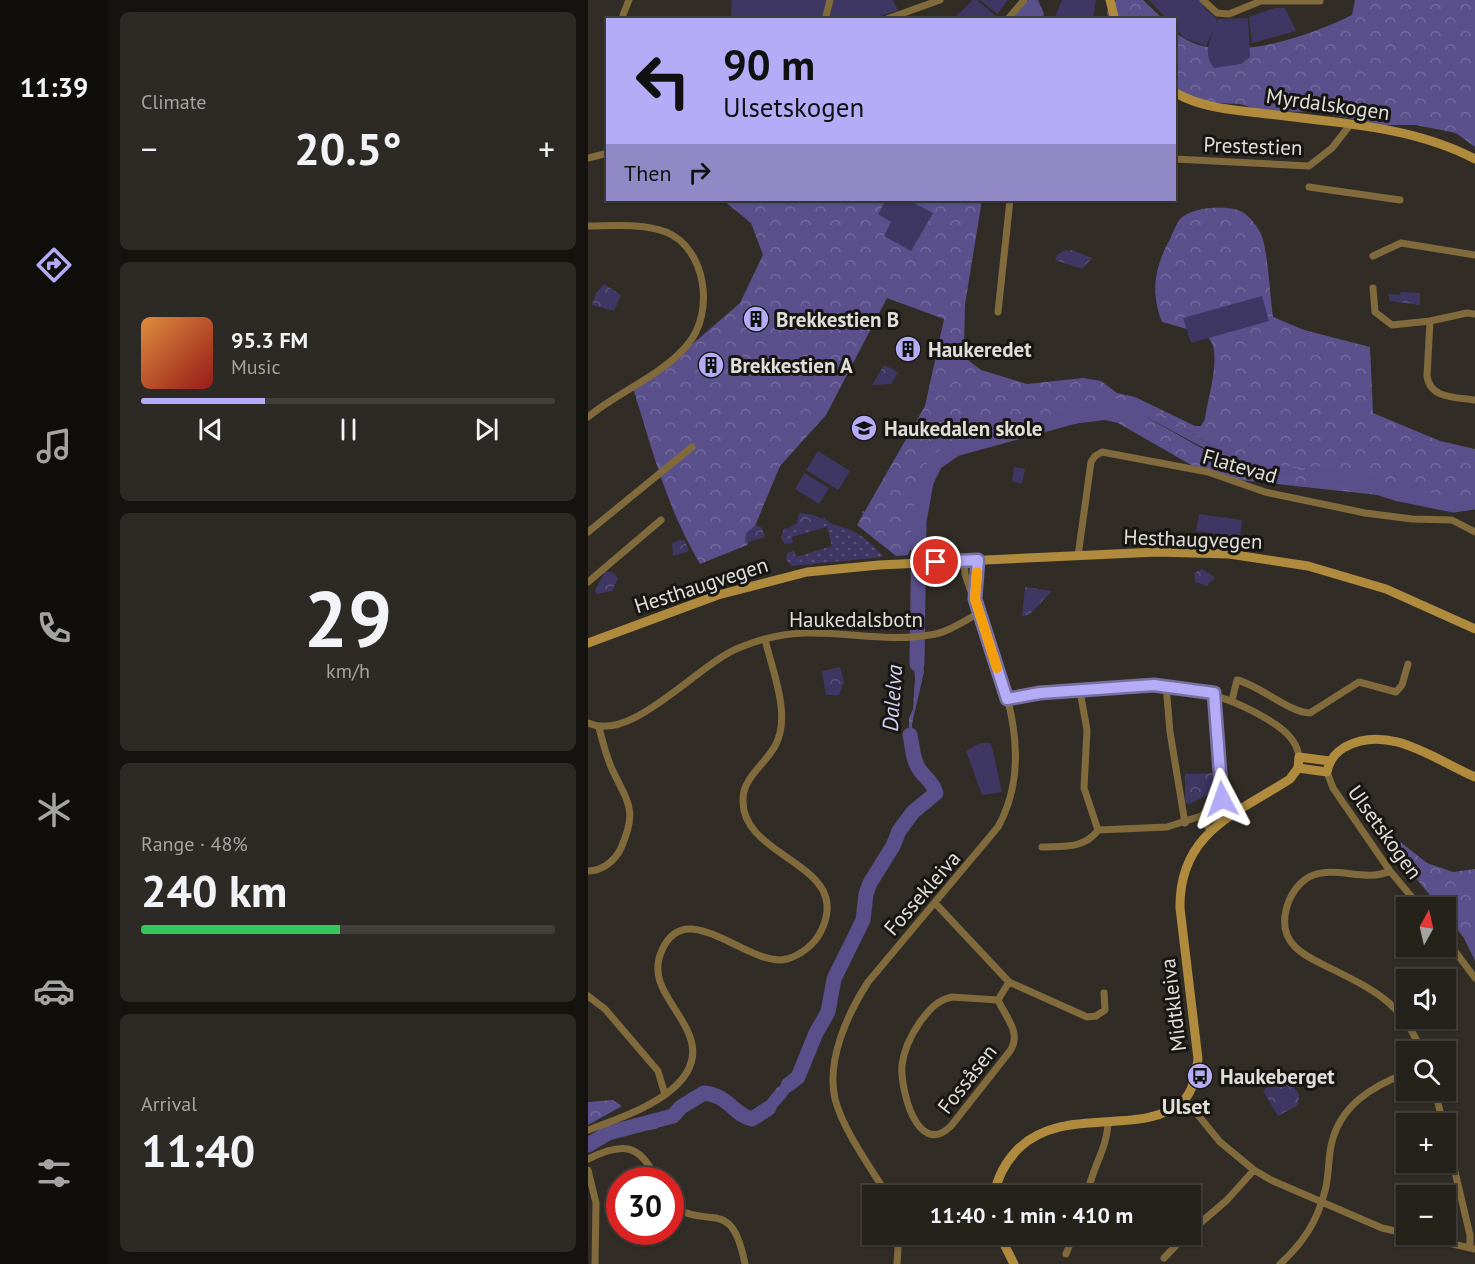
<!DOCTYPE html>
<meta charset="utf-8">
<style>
body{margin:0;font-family:"PT Sans",sans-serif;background:#2d2a25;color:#f1f3f6;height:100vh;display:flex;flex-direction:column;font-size:22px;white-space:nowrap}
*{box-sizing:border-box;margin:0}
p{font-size:20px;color:#a3a4a3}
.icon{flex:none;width:33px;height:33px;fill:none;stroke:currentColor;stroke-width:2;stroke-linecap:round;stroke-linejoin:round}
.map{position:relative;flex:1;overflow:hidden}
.sheet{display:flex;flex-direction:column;gap:12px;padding:12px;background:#14130f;width:480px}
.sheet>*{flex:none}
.top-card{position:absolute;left:18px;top:18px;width:570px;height:183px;border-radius:0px;box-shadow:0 2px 4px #0004,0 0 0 2px #423f3b;background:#b5acf8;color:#111;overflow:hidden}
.needle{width:39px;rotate:8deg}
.controls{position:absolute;left:808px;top:897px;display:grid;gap:12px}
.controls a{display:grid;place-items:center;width:60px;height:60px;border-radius:0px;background:#25221c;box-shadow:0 2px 4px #0004,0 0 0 2px #423f3b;font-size:30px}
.speed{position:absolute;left:18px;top:1167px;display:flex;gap:12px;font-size:30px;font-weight:700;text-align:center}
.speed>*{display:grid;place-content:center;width:78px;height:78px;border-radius:50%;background:#25221c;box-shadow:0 2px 4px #0004,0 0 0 2px #423f3b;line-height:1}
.speed .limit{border:9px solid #d22;background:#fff;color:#111}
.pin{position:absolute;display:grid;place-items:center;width:51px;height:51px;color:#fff;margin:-26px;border:3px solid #fff;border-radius:50%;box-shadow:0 2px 6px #0007}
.me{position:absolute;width:66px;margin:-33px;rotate:356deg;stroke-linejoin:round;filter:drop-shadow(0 0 4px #0008)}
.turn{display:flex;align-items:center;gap:21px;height:126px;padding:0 18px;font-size:27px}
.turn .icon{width:78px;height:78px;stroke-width:2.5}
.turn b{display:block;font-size:42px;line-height:51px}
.then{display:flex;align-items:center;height:57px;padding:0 18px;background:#0003;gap:12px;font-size:22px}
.big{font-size:45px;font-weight:700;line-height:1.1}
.sheet .card{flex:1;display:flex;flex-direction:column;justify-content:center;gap:9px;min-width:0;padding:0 21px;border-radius:9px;background:#2d2a25}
.sheet .dial{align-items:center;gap:0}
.dial b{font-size:78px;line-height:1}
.song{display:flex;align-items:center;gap:18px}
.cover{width:72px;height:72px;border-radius:9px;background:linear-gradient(135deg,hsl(30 70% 55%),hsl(0 70% 35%))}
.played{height:6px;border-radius:3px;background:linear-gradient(90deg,#b5acf8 30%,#423f3b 30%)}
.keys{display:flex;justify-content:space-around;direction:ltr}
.heat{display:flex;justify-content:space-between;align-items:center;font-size:33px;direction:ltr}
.charge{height:9px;border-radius:4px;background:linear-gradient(90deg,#34c759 48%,#423f3b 0)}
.trip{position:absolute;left:274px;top:1185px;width:339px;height:60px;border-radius:0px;background:#25221c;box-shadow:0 2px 4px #0004,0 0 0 2px #423f3b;font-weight:700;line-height:60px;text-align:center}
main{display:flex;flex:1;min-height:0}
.dock{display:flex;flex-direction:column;width:108px;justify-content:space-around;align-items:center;background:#0f0e0b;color:#a3a4a3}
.dock .icon{width:42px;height:42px}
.dock .active{color:#b5acf8}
.dock b{font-size:27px;color:#f1f3f6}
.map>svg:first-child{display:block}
.grass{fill:url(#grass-dots)}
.forest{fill:url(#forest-crowns);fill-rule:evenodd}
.park{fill:url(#park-crowns)}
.garden{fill:#3e3763}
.water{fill:url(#water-ripples)}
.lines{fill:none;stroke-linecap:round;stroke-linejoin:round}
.stream{stroke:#59508b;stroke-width:2}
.river{stroke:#59508b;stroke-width:15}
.street{stroke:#816a3c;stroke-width:7}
.secondary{stroke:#b08b3d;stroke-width:9}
.route-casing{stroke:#7670a1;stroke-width:15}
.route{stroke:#b5acf8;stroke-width:10}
.slow{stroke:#f59e0b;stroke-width:10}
.labels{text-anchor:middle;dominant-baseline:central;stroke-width:6;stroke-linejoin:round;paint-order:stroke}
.street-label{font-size:21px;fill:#e0ded9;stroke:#181613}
.poi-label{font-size:21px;font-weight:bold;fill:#e0ded9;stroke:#181613;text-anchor:start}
.water-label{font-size:22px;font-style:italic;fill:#d2cff4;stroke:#181613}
.neighbourhood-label{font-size:22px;font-weight:bold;fill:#e0ded9;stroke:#181613}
</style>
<main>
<nav class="dock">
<b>11:39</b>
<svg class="icon active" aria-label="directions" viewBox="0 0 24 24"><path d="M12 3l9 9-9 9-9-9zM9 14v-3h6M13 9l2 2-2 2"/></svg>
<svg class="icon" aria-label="music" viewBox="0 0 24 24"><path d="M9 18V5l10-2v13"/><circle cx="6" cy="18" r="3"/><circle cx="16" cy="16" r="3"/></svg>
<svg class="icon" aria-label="phone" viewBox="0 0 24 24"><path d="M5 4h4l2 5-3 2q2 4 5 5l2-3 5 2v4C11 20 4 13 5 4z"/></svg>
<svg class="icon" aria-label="climate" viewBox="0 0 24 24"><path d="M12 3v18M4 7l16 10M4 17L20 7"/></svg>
<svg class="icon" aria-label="car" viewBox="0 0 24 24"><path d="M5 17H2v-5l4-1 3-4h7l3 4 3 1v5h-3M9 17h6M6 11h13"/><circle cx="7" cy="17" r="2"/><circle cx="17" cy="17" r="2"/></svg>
<svg class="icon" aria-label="filters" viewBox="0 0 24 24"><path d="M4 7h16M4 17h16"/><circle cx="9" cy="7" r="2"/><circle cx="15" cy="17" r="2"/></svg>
</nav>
<section class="sheet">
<div class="card"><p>Climate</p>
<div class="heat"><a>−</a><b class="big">20.5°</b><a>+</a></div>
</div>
<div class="card">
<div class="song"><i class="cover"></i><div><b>95.3 FM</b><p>Music</p></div></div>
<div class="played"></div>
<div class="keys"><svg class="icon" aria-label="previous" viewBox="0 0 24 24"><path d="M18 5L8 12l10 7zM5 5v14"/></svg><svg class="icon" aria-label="pause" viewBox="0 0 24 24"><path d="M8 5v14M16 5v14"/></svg><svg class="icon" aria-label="next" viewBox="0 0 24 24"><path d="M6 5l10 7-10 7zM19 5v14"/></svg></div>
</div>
<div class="card dial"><b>29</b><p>km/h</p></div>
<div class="card"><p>Range · 48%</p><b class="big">240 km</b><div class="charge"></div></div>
<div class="card"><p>Arrival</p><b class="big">11:40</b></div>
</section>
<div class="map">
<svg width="887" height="1264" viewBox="0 0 887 1264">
<defs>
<pattern id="grass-dots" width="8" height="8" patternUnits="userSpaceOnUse" patternTransform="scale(1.5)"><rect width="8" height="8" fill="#3e3763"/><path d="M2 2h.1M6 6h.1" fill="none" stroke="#5a5479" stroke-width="1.8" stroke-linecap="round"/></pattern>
<pattern id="forest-crowns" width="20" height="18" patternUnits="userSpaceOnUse" patternTransform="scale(1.5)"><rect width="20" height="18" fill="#5a518c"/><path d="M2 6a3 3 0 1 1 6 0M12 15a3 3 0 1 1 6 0" fill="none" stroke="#716a9c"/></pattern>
<pattern id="park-crowns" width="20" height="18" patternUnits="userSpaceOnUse" patternTransform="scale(1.5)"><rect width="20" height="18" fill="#3e3763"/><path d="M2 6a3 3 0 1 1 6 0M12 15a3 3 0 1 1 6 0" fill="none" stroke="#5a5479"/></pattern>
<pattern id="water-ripples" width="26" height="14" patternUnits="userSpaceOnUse" patternTransform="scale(1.5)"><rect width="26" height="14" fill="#59508b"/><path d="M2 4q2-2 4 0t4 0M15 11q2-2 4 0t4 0" fill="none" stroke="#71699b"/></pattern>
</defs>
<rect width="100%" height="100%" fill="#312d26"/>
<path class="grass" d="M236,517c7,10 16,8 26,13 13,5 25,17 34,27l-93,9 -5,-7 1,-6 7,-2 2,6 36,-11 -5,-19 -35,10 1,6 -8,1 -4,-6 3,-10 10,2 25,-8z"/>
<path class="forest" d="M441,0h9l6,14 -1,5 -42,1z
M529,0h26l20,19h-53l-3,-6 2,-10z
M767,0h120v147l-19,-14 -40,-8h-34l-65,-13 -54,-1 -23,-7 -40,-2 -25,-9 -1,-62c42,39 133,6 178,-16z
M135,200h259l-17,104 -1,44 4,12 13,10 46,14 56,-6 18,3 16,12 18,4 60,29h6l4,-7c2,-18 19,-71 2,-82 -13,-7 -31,-11 -45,-15 -12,-31 -7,-55 8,-83 3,-6 6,-15 10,-20 11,-12 44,-14 58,-9 9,3 17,13 22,22 8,14 10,66 13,85l31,13 66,17 3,66 67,28 35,8v46l-23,8 -68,-18 -6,10 -166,-18 -94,-54 -13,-3 -33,4 -112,21c-63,24 -31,66 -52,110l-12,1 -39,-31 68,-119 19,-87 -57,-21 -61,117 -46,51 -33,79 -47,19c-34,-58 -47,-112 -67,-176l34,-22 73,-63 23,-48 -12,-32zM538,403l29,6 55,36 33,15 -38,-10 -68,-38 -13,-2zM659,462l7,2 75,11 -74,-1z
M769,808l70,55 26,9 22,-3v92l-11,-23 -18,-23v-7l-6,-1z
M25,1100l9,6 -34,19v-23z"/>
<path class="park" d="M484,250l20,8 -10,11 -27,-9 2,-5 6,-4z
M16,284l17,11 -7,16 -22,-6 4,-12z
M813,292l19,1v12l-30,-4 -2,-7 12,1z
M296,365l14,7 -7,12 -19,1z
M426,467l11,2 -3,15 -10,-3z
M211,513l11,1 13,5c-10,9 -22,15 -35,9l9,-5z
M168,525l6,3 3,9 -20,6 1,-10z
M92,540l5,1 4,10 -16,5 -1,-13z
M614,569l13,8 -8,9 -12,-4 -1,-9z
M17,572h7l6,6 -6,13 -15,3 -2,-4z
M437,587l27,4 -23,24 -7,1z
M252,667l4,15 -5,13h-13l-4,-24z
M624,773l2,19 -25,12 -4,-1v-29z
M694,1073l17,21 -1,11 -20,11 -15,-25z"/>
<path class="garden" d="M144,0h96l-6,17 -4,2 -87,1z
M244,0h61l5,10 -26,9 -44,1z
M385,0h4l21,18 -45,1z
M392,0h28l-11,14z
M474,0h34l-3,19h-39z
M561,0h52l4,8 12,11 -2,6 3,-6 30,-1 2,39 -9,7 -27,4c-11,-14 -5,-25 1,-41l-9,19 -22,-8 -9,-11 -1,-7 -7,-1z
M687,8h10l11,23 -44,12 -3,-26z
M298,200h22l25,13 -22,38 -27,-15 7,-14 -13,-8z
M674,296l7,25 -78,22 -8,-25z
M230,451l32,20 -12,19 -32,-20z
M216,473l25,15 -10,16 -24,-15z
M611,514l43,6 -2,17 -44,-6z
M392,743h11l11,49 -20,3 -16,-44z"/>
<path class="water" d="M538,403l29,6 55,36 33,15 6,12 -112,-60 -14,-2z
M658,461l77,9 7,6 -75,-2 -4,-1z
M324,645h8l4,27 -12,52 2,32 -5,-3v-35l4,-9 2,-31z
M213,1071v5c-11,15 -28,45 -49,43l25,-31z
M70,1115l15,1 -17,13 -9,1 -5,-4z"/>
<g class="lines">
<path class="stream" d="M275,512l44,30 7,11 5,1"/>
<path class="river" d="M723,474l29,1 59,19 54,11 22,-3
M329,664l2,-142 7,-40 9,-19 20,-14 113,-31 50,-12 25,5
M200,1085l10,-8 18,-44 12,-21 6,-33 29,-59 3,-26 4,-11 23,-37 6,-15 14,-19 23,-19c-3,-11 -11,-15 -17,-24 -7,-11 -6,-21 -9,-34
M0,1145l20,-12 65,-17 8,-9 23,-14c26,3 27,20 48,26l17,-11"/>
<path class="street" d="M615,0l14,13 12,1 32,-13h59
M35,15l6,-15
M237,20l5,-20
M296,20l56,-20
M419,20l17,-20
M0,158l20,-5
M586,159l135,7 23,-18 18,-23
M721,187l91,13
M0,226c25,0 54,-3 78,6 40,16 49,80 22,112 -26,32 -69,47 -100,73
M785,256l28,-13 74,12
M785,288l2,24 17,13 38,-4 -3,55c3,23 29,21 48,24
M410,312l12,-112
M842,321l37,-8 8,1
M0,532l104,-85
M490,556l13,-94 4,-6 7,-4 106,20 57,20 100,21 47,6 40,1 23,12
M0,582l73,-62
M387,599l3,-39
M578,685l4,47 15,91
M492,691l7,39 -3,58 14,42
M419,699c25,-6 51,-7 78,-9 70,-5 119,-9 182,29 15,9 30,20 32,38
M644,700l5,-20c24,6 51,32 73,33l49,-31 37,10 6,-7 6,-21
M0,723c44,21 111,-61 153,-76 20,-8 44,-14 66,-14 41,-1 82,9 123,2 17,-2 34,-14 49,-22
M739,772l6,16 57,83 31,37
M613,816l19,-14 2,-5 -8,-104
M454,847c20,-1 43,2 56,-17l69,-3 34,-11 9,14
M0,871c14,0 27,-10 33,-23 17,-38 7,-45 -9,-79 -6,-13 -9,-27 -13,-41
M802,871c-25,12 -56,-7 -81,6 -12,7 -20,20 -23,33 -9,38 25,48 52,62 18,9 36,18 51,31 16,14 25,30 33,49
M347,903l74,79 78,35 9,-1 9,-6 -1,-17
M858,939l29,39
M0,996l17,13 53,62 7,24
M364,997l46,3c8,18 24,33 12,51l-59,75c-34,33 -51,-38 -49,-61 2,-16 9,-30 18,-43 9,-12 17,-22 32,-25z
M410,1000l11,-18
M847,1090l8,34
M597,1099l35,43 34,28 17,10 111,48 93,21
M0,1130c38,-14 126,-42 100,-98 -12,-28 -41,-49 -26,-82 25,-56 87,19 125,9 14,-4 28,-15 34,-28 34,-68 -81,-72 -78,-132 0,-21 23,-36 32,-53 17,-30 -3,-76 -10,-107
M858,1134l24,101v13
M0,1159c34,-17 53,-16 68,21
M0,1170l8,33 -1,61
M300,1196c-17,-28 -45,-66 -53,-97 -9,-39 13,-86 33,-117l130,-155c45,-81 -8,-174 -33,-253l-1,-13
M499,1196c4,-27 21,-48 21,-75
M82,1204c39,29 61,-11 75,60
M603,1231l36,-31 27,-30
M478,1254l8,-20
M576,1258l23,-24
M309,1264l2,-30
M692,1264c23,-21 37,-42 45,-73 4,-15 3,-30 6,-45 8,-40 41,-60 76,-73"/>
<path class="secondary" d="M522,0l5,20
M586,92c29,17 62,18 94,22 70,9 144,12 207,45
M0,643l130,-48 89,-23 72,-7 278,-13 72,2 79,12 78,23 89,40
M710,768l29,4c2,-12 8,-19 18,-25 44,-24 90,13 130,30
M406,1196c3,-19 12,-35 25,-48 46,-44 124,-10 164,-47 11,-10 13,-29 15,-42l-18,-151c-1,-76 56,-94 110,-129l8,-11 1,-11 31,4
M411,1234l15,30"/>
</g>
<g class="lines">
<g class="route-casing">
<path id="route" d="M348,562l42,-2 -3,39 32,100 33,-6 114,-8 60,8 8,106"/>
</g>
<use href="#route" class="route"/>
<path class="slow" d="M389,572l-2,27 22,69"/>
</g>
<defs>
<g id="building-disc" transform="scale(1.35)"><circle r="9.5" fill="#b5acf8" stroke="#181613"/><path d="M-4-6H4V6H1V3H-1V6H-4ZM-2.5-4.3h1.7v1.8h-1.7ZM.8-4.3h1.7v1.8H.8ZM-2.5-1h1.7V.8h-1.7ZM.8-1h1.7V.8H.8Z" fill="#111"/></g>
<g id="school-disc" transform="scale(1.35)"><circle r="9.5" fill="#b5acf8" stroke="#181613"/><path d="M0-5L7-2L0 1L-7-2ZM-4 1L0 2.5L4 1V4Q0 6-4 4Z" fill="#111"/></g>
<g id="bus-disc" transform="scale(1.35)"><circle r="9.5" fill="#b5acf8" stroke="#181613"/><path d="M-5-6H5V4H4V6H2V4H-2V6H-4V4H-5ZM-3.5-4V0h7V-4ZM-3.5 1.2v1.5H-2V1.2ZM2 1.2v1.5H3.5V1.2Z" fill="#111"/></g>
</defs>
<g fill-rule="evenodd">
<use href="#building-disc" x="168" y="319"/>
<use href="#building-disc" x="320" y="349"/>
<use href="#building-disc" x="123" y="365"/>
<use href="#school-disc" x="276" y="428"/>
<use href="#bus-disc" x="612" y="1076"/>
</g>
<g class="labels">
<g class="street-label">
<text transform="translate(740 104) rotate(8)">Myrdalskogen</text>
<text transform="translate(665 146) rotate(2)">Prestestien</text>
<text transform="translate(652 466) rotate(16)">Flatevad</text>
<text transform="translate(605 539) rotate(2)">Hesthaugvegen</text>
<text transform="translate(113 585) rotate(-18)">Hesthaugvegen</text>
<text x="268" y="619">Haukedalsbotn</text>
<text transform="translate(797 832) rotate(54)">Ulsetskogen</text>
<text transform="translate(334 893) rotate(-49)">Fossekleiva</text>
<text transform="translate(585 1005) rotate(-97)">Midtkleiva</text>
<text transform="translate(379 1079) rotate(-52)">Fossåsen</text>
</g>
<g class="poi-label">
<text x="188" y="319">Brekkestien B</text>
<text x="340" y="349">Haukeredet</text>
<text x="142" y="365">Brekkestien A</text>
<text x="296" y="428">Haukedalen skole</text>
<text x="632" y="1076">Haukeberget</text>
</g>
<g class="water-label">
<text transform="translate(304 698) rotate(-86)">Dalelva</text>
</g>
<g class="neighbourhood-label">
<text x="598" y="1106">Ulset</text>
</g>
</g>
</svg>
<div class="controls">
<a><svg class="needle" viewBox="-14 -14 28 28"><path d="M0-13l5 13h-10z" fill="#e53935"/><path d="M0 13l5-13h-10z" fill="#a3a4a3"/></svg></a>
<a><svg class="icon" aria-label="sound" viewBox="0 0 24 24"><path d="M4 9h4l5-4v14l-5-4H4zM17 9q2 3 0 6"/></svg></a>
<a><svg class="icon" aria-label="search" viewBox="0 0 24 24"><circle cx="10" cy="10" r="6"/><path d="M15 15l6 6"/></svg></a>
<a>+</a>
<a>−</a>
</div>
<div class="speed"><div class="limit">30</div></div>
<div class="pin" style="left:348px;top:562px;background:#d93025"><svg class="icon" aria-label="arrive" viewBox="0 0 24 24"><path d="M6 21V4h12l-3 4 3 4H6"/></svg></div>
<svg class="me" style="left:634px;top:799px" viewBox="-20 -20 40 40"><path d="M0-17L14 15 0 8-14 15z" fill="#b5acf8" stroke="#fff" stroke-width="4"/></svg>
<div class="trip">11:40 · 1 min · 410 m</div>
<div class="top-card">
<div class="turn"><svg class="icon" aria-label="left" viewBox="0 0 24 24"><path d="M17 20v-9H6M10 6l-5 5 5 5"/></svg><div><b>90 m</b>Ulsetskogen</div></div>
<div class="then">Then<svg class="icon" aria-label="right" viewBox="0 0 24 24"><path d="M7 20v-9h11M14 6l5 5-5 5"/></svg></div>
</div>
</div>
</main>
